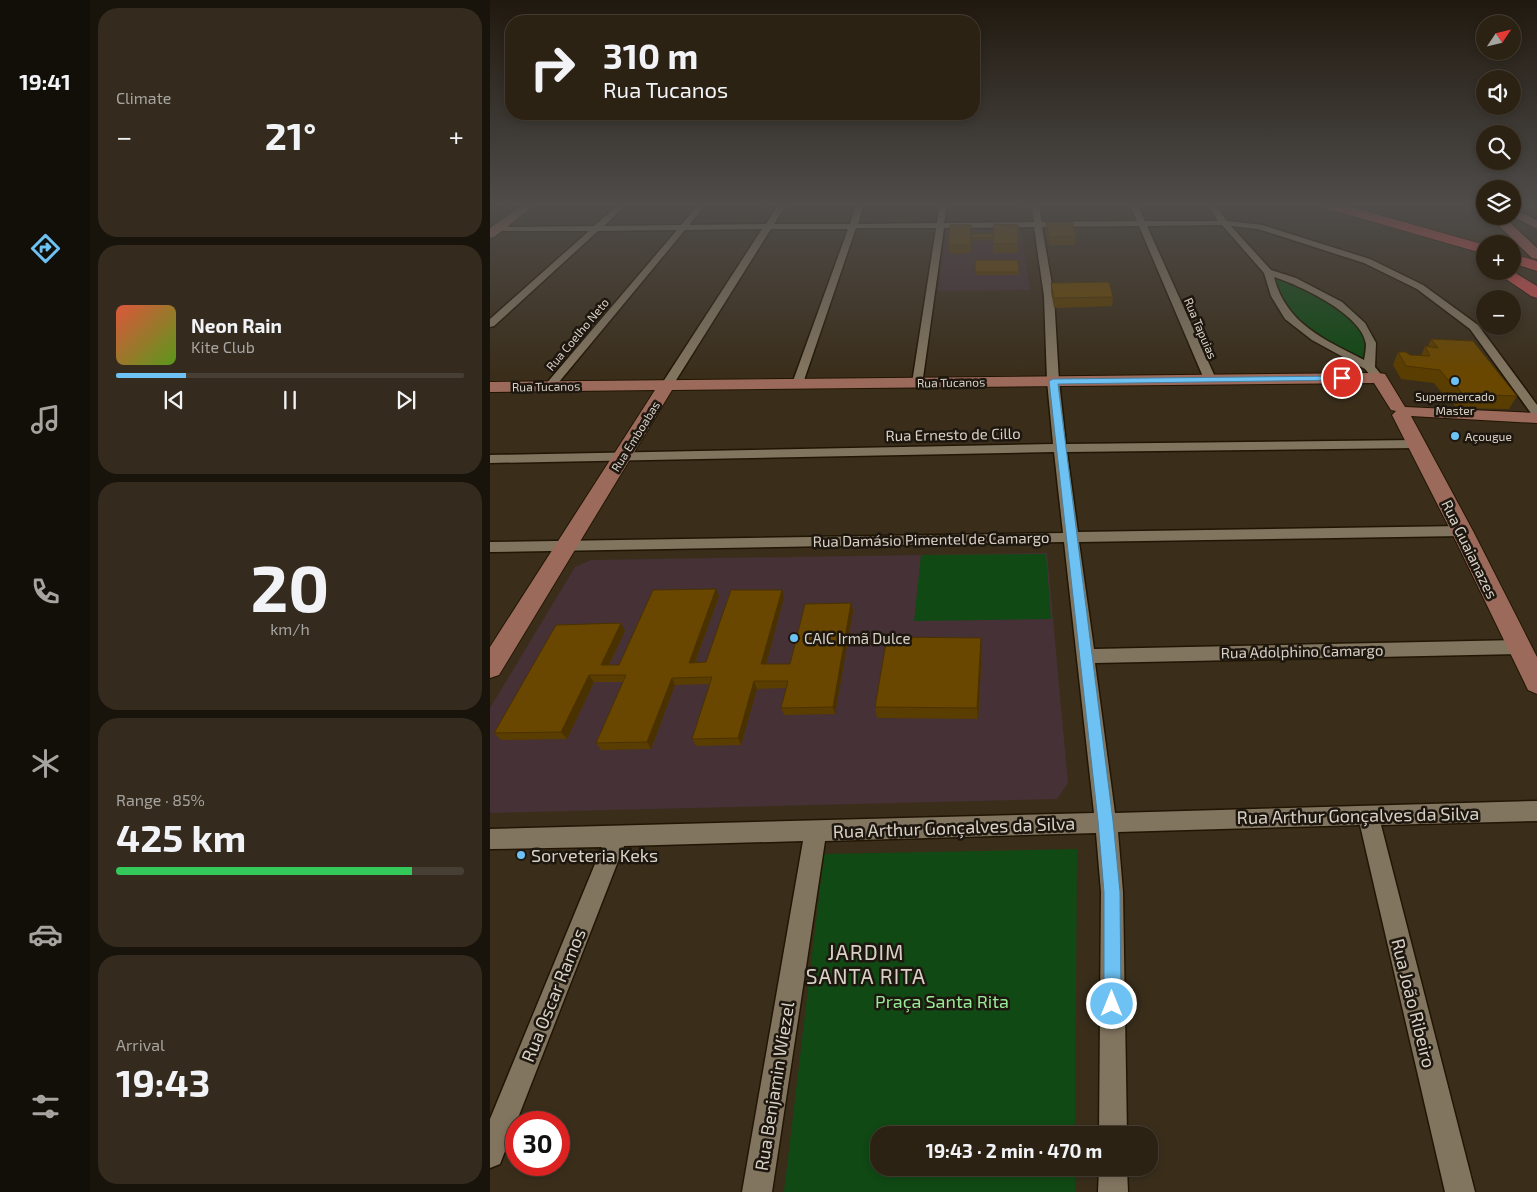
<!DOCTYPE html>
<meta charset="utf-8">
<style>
body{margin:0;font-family:"Exo 2",sans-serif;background:#342a1d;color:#f1f3f6;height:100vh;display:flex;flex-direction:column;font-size:19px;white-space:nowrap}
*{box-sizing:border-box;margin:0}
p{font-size:16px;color:#a6a4a0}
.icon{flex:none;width:28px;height:28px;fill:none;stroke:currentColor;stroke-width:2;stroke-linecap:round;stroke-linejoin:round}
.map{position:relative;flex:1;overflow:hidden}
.sheet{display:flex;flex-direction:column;gap:8px;padding:8px;background:#18130b;width:400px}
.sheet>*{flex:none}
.hud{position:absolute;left:15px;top:15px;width:475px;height:105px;border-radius:20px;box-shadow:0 2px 8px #0003,0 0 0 1px #483f34;background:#2c2214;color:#f1f3f6;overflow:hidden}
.needle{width:32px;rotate:55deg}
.fabs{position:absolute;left:986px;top:15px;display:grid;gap:10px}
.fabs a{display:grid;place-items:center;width:45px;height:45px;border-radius:50%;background:#2c2214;box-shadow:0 2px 8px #0003,0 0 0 1px #483f34;font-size:25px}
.speed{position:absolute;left:15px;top:1111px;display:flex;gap:10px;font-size:25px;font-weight:700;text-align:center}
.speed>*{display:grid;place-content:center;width:65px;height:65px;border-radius:50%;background:#2c2214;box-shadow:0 2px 8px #0003,0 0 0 1px #483f34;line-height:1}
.speed .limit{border:8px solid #d22;background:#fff;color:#111}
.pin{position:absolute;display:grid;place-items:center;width:42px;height:42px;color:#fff;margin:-21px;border:2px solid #fff;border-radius:50%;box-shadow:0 1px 5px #0007}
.me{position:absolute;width:55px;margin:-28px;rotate:0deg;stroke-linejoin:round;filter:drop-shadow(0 0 4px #0008)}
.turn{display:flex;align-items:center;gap:18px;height:105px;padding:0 15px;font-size:22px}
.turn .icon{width:65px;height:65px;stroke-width:2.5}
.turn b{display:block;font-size:35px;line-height:42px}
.big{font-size:38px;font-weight:700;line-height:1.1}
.sheet .tile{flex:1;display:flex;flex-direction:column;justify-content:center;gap:8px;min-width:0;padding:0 18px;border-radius:20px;background:#342a1d}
.sheet .dial{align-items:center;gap:0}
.dial b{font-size:65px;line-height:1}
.song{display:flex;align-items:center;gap:15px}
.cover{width:60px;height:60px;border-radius:8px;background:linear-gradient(135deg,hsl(10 70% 55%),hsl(90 70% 35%))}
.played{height:5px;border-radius:2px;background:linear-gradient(90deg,#6dc2f3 20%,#483f34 20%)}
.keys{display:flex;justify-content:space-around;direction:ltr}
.heat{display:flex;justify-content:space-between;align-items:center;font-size:28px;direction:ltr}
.charge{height:8px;border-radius:4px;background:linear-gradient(90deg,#34c759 85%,#483f34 0)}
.trip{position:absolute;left:380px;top:1126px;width:288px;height:50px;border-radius:20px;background:#2c2214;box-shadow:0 2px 8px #0003,0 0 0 1px #483f34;font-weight:700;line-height:50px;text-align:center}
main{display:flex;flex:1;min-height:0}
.dock{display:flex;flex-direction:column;width:90px;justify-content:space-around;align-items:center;background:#120e08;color:#a6a4a0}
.dock .icon{width:35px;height:35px}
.dock .on{color:#6dc2f3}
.dock b{font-size:22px;color:#f1f3f6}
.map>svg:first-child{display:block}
.education{fill:#453136}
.green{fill:#104914}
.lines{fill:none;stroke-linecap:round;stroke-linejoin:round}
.street-casing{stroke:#211604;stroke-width:3}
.secondary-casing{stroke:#211604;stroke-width:2}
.primary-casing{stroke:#211604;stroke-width:3}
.highway-casing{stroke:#211604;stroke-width:2}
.street{fill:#827560;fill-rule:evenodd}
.secondary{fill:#9c6a5b;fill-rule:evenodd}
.primary{fill:#b65e56;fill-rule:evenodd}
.highway{fill:#d94f4f;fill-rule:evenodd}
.wall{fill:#5a3d00}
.shaded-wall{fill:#4a3200}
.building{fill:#694700;stroke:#4a3200}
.route{fill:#6dc2f3;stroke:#477e9e}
.poi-dot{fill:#6dc2f3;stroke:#1d170f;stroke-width:2}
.labels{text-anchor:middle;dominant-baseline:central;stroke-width:5;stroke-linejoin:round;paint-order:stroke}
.far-street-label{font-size:12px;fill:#d8d1c6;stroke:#1d170f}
.far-poi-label{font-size:12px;fill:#d8d1c6;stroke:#1d170f}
.street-label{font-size:15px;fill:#d8d1c6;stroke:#1d170f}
.poi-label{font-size:15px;fill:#d8d1c6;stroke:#1d170f;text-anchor:start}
.near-street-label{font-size:18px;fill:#d8d1c6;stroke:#1d170f}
.near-poi-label{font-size:18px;fill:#d8d1c6;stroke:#1d170f;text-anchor:start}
.near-park-label{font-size:18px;fill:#97eb96;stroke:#1d170f}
.near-quarter-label{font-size:21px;letter-spacing:1px;fill:#d8d1c6;stroke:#1d170f}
</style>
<main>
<nav class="dock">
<b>19:41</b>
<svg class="icon on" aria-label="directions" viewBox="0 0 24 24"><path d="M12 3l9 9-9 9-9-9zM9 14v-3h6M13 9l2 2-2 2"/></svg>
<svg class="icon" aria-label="music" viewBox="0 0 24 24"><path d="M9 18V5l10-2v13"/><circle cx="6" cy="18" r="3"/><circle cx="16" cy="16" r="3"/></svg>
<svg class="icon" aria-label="phone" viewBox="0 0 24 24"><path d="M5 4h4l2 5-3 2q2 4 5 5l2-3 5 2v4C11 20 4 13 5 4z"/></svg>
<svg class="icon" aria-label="climate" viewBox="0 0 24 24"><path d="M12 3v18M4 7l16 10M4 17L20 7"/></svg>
<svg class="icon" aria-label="car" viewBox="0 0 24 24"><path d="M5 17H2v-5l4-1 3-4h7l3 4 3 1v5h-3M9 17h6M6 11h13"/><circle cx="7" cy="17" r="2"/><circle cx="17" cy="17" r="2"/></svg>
<svg class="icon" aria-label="filters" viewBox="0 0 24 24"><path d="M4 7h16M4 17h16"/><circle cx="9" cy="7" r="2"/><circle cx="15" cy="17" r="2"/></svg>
</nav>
<section class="sheet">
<div class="tile"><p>Climate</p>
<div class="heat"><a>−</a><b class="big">21°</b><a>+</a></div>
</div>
<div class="tile">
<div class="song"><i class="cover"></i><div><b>Neon Rain</b><p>Kite Club</p></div></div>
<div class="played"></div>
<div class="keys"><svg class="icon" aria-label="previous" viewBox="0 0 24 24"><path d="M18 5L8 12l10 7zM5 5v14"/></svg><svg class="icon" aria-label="pause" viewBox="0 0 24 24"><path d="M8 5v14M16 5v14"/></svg><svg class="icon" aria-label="next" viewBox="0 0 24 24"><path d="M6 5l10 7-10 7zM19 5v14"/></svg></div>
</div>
<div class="tile dial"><b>20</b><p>km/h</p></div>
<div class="tile"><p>Range · 85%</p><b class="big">425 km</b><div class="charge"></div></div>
<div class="tile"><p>Arrival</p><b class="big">19:43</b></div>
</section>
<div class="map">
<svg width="1047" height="1192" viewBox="0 0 1047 1192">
<rect width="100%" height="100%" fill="#3a2e1b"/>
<path class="education" d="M516,229l9,1 6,3 9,57 -92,1 8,-60z
M557,553l21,230 -11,16 -567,14v-105l85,-141 16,-7z"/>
<path class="green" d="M778,272l71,32 32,39 -2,24 -80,-50z
M556,554l5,65 -137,2 7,-66z
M587,849l-2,286h-196v33h196v24h-291l40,-338z"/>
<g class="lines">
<g class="street-casing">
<path id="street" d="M128,205h8l-22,21 77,-1 17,-20h8l-17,20 77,-1 12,-19h8l-12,19h76l6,-19h8l-6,19 79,-1 2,-18h8l-3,18 90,-1 -3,-17h8l3,17 95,-1 -7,-16h8l7,16h73l-11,-16h8l12,16 35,4 108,34 53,26 55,40 59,80v12l-4,-1 -63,-87 -53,-40 -53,-26 -106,-34 -27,-3 40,44 25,8 46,24 23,21 11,20 -1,24 5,6 -6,3 -4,-1 -5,-6 -53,-29 -27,-21 -14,-23 -7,-23 -42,-48 -75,1 69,153 -6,3 -6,-3 -65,-153 -97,1 12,69 5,85 7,63 350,-4 6,4 -6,4 -349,4 11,80 384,-6 5,2 2,3 -2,3 -5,2 -383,6 15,107 425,-9 6,2 3,5 -3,5 -6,2 -424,9 20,150 422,-12v20l-156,4 94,367h-30l-85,-367 -242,7 5,60 4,243h-28l2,-243 -5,-59 -271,8 -53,351h-30l61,-351 -179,5 -124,318 -10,4v-49l112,-272 -112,2v-20l604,-16 -30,-271 -574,10v-10l573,-9 -9,-81 -564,11v-8l563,-11 -6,-63 -3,-85 -10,-69 -90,1 -22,157h-8l-2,-2 24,-155h-80l-54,158 -4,1 -6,-3 56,-155h-77l-98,156 -6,3 -6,-3 101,-156 -77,1 -131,158h-8l-2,-2 2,-2 131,-154 -79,1 -104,95 -4,1v-8l99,-88h-92l-4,-2 4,-2 97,-1zM784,277c25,8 88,37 92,67 0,5 -1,11 -2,16 -40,-21 -78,-36 -90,-83z
M609,1168h28l1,24h-30z"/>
</g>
<g class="secondary-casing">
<path id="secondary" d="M33,205h12l-41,32 -4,1v-10z
M1022,208l25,12v9l-25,-13z
M889,373l6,1 20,33 132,6v10l-126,-7 62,115 64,126v37l-9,-4 -77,-159 -59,-116 4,-4 -5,-1 -17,-27 -702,7 -173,285 -9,3v-31l165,-257 -165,2v-10z"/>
</g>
<g class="primary-casing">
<path id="primary" d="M999,216h14l34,32v11l-5,-1z"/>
</g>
<g class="highway-casing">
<path id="highway" d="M834,205h20l141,40v9l-160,-46z
M983,205h12v6l-11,-3z
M1022,254l25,7v10l-25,-8z
M1004,271h18l25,15v12l-6,-2z"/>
</g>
<use href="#street" class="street"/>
<use href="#secondary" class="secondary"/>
<use href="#primary" class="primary"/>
<use href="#highway" class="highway"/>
</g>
<path class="wall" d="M1031,205h16v12l-5,-3z
M556,222l30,14 -1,9h-26l-3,-15z
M528,225v28h-25v-13l-22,1v12l-22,1 -1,-9 24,-11 21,-1z
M485,260h43l1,15h-44z
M561,283l62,14 -1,9 -58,2 -3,-16z
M941,339l86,57 -8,13 -53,-1 -9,-15h-5l-8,-10 -33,-4 -8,-14 5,-13 12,3 11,1 4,-10h3z
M292,590l2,7 -18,67h24l61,-61 2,8 -18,103 -51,1 -3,-7 5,-20 -29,1 -16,56 -45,1 -4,-7 18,-55 -35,1 -24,64 -50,1 -5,-7 27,-61h-29l-27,57 -66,1 -7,-7 131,-102 -16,34h10l100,-69 -24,67 11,-1z
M492,649l-4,70 -101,-1 -2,-11z"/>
<path class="shaded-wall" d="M226,589l3,7 -27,74 -3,-7z
M292,590l2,7 -20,75 -3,-8z
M361,603l2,8 -18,103 -2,-7z
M131,623l4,8 -20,42 -4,-8z
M491,638l1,11 -4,70 -1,-11z
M99,675l5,7 -27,57 -6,-7z
M182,678l3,7 -24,64 -4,-7z
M264,681l3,8 -16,56 -3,-7z"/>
<path class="building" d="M1036,205h10l-3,6z
M556,222h26l4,14 -27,1z
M504,224l24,1v19h-25z
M460,225h21v20h-23z
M503,233v5h-22l1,-4z
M485,260h43l1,12h-44z
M619,282l4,15 -59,1 -3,-15z
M941,339l42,2 44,55 -55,-2 -9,-14h-5l-8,-10 -34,-4 -8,-14h8l4,3 20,1 -5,-10 13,2z
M226,589l-27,74 17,-1 25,-72h51l-21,74h29l15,-60 46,-1 -18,104 -52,1 7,-27h-34l-16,57 -46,1 20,-62 -40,1 -25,64 -51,1 30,-68h-37l-28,57 -67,1 62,-108 65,-2 -20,42h18l34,-75z
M397,637l94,1 -4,70 -102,-1z"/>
<linearGradient id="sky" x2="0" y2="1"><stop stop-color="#20190f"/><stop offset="0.55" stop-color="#4f4c4a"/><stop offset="1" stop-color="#4f4c4a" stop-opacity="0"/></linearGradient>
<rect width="1047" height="372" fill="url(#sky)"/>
<path class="route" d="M852,376h2v4l-286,4 55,437 7,71 1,112 -2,6 -7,3 -6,-3 -2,-6v-112l-6,-71 -49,-440 4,-2z"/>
<g class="poi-dot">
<circle cx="965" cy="381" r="5"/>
<circle cx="965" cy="436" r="5"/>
<circle cx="304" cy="638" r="5"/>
<circle cx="31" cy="855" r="5"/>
</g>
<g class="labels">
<g class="far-street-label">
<text transform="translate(711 328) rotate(67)">Rua Tapuias</text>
<text transform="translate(87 334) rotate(-50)">Rua Coelho Neto</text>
<text transform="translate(461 382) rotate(-1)">Rua Tucanos</text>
<text transform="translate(56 386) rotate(-1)">Rua Tucanos</text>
<text transform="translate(145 436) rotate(-58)">Rua Emboabas</text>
</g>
<g class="far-poi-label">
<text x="965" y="396">Supermercado<tspan x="965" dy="14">Master</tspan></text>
<text x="975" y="436" text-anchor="start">Açougue</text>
</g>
<g class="street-label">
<text transform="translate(463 434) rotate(-1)">Rua Ernesto de Cillo</text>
<text transform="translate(441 539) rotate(-1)">Rua Damásio Pimentel de Camargo</text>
<text transform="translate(980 549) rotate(64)">Rua Guaianazes</text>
<text transform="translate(812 651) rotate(-1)">Rua Adolphino Camargo</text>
</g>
<g class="poi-label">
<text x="314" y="638">CAIC Irmã Dulce</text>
</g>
<g class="near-street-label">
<text transform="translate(868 815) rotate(-1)">Rua Arthur Gonçalves da Silva</text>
<text transform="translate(464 827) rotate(-2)">Rua Arthur Gonçalves da Silva</text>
<text transform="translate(63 995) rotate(-68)">Rua Oscar Ramos</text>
<text transform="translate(924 1003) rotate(76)">Rua João Ribeiro</text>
<text transform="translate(284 1086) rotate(-81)">Rua Benjamin Wiezel</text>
</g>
<g class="near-poi-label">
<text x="41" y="855">Sorveteria Keks</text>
</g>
<g class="near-park-label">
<text x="452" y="1001">Praça Santa Rita</text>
</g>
<g class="near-quarter-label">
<text x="376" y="951">JARDIM<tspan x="376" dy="24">SANTA RITA</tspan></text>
</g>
</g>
</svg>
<div class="fabs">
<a><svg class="needle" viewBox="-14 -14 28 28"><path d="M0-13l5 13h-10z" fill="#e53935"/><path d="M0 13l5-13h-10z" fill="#a6a4a0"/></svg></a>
<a><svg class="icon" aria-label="sound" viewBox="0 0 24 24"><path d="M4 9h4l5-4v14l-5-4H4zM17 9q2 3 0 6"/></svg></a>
<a><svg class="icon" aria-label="search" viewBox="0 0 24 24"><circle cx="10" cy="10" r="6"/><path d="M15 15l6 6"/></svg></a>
<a><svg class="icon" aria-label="layers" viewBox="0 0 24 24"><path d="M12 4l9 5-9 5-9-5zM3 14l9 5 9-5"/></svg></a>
<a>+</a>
<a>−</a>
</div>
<div class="speed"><div class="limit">30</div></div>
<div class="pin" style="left:852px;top:378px;background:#d93025"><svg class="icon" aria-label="arrive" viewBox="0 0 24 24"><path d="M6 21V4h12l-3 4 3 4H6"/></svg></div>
<svg class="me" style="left:622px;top:1004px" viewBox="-20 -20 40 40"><circle r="17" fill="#6dc2f3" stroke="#fff" stroke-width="3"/><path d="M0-11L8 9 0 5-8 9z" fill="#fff"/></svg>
<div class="trip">19:43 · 2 min · 470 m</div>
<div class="hud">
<div class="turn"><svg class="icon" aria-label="right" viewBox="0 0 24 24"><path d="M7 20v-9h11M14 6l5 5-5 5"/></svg><div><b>310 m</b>Rua Tucanos</div></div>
</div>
</div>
</main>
